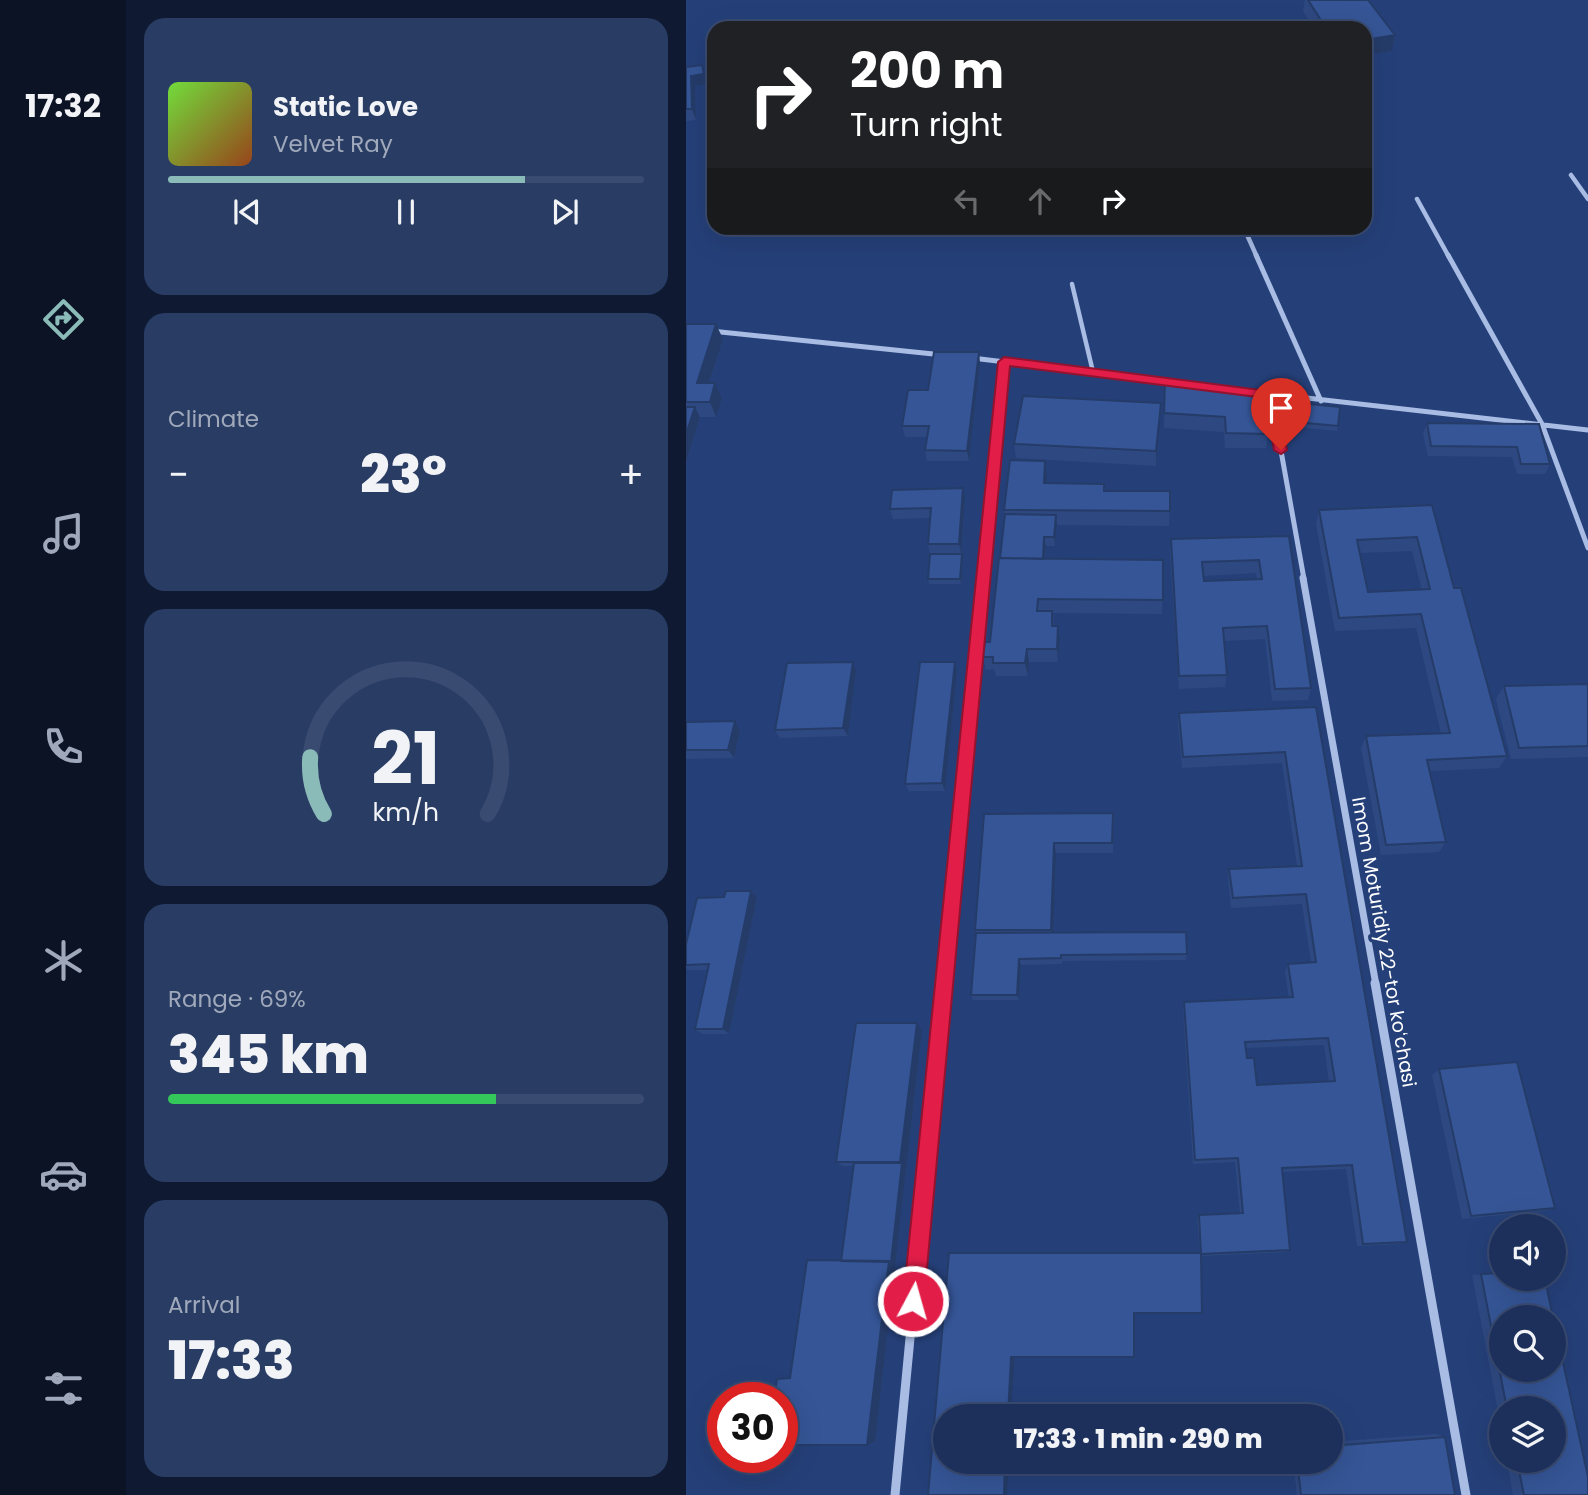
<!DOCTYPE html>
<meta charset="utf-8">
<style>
body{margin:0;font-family:Poppins,sans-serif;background:#293c64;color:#f1f3f6;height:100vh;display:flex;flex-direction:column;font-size:26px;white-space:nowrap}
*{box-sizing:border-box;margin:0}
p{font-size:23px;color:#a0a9bb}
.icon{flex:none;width:38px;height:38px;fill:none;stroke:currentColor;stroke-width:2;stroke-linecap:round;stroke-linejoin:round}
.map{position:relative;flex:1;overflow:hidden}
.panel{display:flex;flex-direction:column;gap:18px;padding:18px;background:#0f1a32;width:560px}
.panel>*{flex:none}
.hud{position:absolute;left:21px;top:21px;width:665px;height:214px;border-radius:21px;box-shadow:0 7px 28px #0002,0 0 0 2px #3a4b71;background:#202124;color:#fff;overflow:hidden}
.tools{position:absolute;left:803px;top:1214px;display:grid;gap:14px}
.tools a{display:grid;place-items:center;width:77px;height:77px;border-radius:50%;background:#1c305b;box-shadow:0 7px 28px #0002,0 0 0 2px #3a4b71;font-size:35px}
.speed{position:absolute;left:21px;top:1382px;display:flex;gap:14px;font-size:35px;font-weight:700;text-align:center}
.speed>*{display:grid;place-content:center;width:91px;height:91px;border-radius:50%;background:#1c305b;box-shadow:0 7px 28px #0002,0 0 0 2px #3a4b71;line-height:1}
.speed .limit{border:10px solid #d22;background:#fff;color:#111}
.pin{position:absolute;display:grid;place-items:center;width:60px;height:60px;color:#fff;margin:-72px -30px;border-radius:50% 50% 50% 0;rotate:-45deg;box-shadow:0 0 7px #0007}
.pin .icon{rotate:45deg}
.me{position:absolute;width:77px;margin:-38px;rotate:6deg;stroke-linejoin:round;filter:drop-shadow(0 0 5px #0008)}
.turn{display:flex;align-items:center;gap:24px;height:147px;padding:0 28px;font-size:32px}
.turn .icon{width:91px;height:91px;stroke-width:2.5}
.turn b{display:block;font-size:49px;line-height:60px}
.lanes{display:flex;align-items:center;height:66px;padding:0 28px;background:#0003;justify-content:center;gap:35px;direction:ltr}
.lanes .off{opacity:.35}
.big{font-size:52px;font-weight:800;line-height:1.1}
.panel .card{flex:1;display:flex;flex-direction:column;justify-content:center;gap:10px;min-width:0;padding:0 24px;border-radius:21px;background:#293c64}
.panel .dial{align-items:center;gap:0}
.dial svg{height:182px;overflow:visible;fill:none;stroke:#3a4b71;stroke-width:7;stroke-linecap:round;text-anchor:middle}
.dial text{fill:#f1f3f6;stroke:none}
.song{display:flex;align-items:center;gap:21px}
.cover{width:84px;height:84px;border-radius:10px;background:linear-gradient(135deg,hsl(100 70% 55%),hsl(20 70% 35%))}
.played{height:7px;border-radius:4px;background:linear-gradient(90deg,#8bbbb9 75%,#3a4b71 75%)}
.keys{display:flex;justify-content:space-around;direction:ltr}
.heat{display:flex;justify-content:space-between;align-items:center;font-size:38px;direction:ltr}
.charge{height:10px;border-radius:5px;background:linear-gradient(90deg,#34c759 69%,#3a4b71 0)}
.trip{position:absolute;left:247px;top:1404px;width:410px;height:70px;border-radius:35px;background:#1c305b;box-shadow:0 7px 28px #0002,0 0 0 2px #3a4b71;font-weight:800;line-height:70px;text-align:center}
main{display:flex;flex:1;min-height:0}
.dock{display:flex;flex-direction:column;width:126px;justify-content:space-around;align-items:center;background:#0b1324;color:#a0a9bb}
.dock .icon{width:49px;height:49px}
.dock .selected{color:#8bbbb9}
.dock b{font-size:32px;color:#f1f3f6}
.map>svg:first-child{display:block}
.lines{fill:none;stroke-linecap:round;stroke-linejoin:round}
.service{stroke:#a8bce4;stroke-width:4.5}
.minor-far3{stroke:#a8bce4;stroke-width:4.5}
.minor-far2{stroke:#a8bce4;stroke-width:5}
.minor-far1{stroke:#a8bce4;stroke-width:7}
.minor{stroke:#a8bce4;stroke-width:9}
.wall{fill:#2e4981;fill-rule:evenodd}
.shaded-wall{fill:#253c69}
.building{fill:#355596;stroke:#253c69;stroke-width:2;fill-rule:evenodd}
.route{fill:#e11d48;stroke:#92132f;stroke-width:2}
.labels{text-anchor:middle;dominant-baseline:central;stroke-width:7;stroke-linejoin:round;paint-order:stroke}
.street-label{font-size:19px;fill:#fff;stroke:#254079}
</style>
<main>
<nav class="dock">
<b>17:32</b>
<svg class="icon selected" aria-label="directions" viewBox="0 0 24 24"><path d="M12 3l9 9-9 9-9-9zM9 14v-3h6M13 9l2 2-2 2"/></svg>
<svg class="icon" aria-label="music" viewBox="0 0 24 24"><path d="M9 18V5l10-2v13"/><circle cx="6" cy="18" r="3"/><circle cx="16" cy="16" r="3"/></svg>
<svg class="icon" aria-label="phone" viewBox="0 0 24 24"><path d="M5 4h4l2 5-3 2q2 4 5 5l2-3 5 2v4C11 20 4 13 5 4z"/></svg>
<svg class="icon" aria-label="climate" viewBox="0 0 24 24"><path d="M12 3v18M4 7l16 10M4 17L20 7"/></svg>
<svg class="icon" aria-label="car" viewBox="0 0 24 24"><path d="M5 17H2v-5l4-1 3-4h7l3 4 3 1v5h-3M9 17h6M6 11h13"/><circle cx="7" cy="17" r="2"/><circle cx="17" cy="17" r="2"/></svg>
<svg class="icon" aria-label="filters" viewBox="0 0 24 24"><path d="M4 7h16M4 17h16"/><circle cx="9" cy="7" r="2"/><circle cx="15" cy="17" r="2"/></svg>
</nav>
<section class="panel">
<div class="card">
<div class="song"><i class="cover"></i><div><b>Static Love</b><p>Velvet Ray</p></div></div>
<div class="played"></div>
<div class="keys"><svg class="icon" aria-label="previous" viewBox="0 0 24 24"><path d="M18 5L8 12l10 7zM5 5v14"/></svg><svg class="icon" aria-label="pause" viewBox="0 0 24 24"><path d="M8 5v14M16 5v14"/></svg><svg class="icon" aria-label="next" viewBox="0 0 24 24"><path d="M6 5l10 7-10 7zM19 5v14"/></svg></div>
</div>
<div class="card"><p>Climate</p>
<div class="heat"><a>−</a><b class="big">23°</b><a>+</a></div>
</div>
<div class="card dial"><svg viewBox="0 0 100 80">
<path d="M14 69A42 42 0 1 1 86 69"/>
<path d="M14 69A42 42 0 0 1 8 44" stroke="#8bbbb9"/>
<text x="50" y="56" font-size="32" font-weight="700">21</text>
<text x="50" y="72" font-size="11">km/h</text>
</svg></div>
<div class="card"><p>Range · 69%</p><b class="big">345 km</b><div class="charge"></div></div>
<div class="card"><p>Arrival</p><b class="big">17:33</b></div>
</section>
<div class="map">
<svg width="902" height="1495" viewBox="0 0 902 1495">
<rect width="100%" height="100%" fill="#254079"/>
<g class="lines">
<path class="service" d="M386,284l21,88"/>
<path class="minor-far3" d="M885,175l17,24
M731,199l32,58
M558,228l13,29"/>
<path class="minor-far2" d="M570,255l65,146
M762,255l94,169 46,124
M25,331l232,24
M286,358l225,27
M568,392l334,38
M585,395l33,184
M297,579l21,-218"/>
<path class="minor-far1" d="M617,578l73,407
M258,985l39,-407"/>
<path class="minor" d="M689,983l91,512
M209,1495l49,-512"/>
</g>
<path class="wall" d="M619,0h63l27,35 -3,16 -27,4v-27h-51l-11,-17z
M16,65l6,19 -13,2 1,34 -10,1v-54z
M0,324l37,15 -14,44 13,15 -6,19h-16l-14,45z
M294,363l-11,98h-42l-2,-11 2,-13h-22l-3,-11 26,-36z
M479,382l103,52 -2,14h-41l-1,-16 -60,-4z
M475,403l-5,63 -140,-8 -2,-14z
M611,409l41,17 -1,5 -42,-4z
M741,423l112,1 11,40 -5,10h-28l-5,-17 -84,-1 -5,-22z
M359,461l2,14 -1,8 58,1 1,7h65l-1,35 -112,-1 -2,21h-9l-1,13 118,1 -1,54 -109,-1 1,13h4l2,13 -2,23h-29l-1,14h-32l-2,-7 -8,1 -3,-13 7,-15 15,-128 -1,-4z
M279,498l-4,55 -31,1 -2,-10 2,-26 -37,1 -3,-10z
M746,505l22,83 53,168 -8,12 -69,3 16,71 -7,10 -58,3 -20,-107 5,-12 75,-3 -25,-105 -81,3 -19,-107 3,-14zM726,551l10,39 -54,2 -8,-39z
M603,536l22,152 -3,12 -36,1 -7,-62 -41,2 3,34 -2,12 -46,2 -9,-136 1,-14zM570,573l1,6 -53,2v-5z
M277,559l-2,25h-32l-1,-5z
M269,662l2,9 -12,120h-36l-4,-7z
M170,671l-8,65 -68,2 -5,-8z
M902,684v73l-77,2 -15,-60 8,-13z
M630,707l91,535 -7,2 -43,2 -11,-77 -64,3 8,78 -4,2 -85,4 1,57h-68v44h-119l-4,59h-66v45h64l-2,34h-79l21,-242h251l-3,-35 2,-3 41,-1 -5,-52 -42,2 -10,-154 1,-8 105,-4 -4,-26 3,-8 23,-2 -9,-58 -71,4 -3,-29 1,-10 68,-3 -15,-103 -100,5 -4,-43 1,-12zM638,1045l5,37 -72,3 -3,-27h-7l-1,-10z
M49,721l5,9 -6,28 -48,1v-37z
M298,814l129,10v29h-57l-3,79 134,22 -1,6 -124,1v3l-41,1 -2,35h-46l-2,-5 5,-62 -1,-3z
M71,897l-28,137h-27l-7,-5 13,-59h-20l-2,-2v-24z
M236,1030l-47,412 -8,3 -90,-66 13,-2 51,-116 13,-95h-11l-7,-4z
M753,1069l116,139 -10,3 -83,8 -30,-144z
M816,1273v6h43l8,39h-51v52h52v-49l34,156v18h-75l-6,-34h47v-52h-52v23l-30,-157z
M750,1434l9,3 10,58h-158l-4,-34h37v-19z"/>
<path class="shaded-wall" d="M709,35l-3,16 -27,4v-15z
M16,65l6,19 -13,2 1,34 -4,-11 -1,-33z
M30,324l7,15 -19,59 -7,-15z
M293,352l1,11 -11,98 -2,-10z
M29,383l7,15 -6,19 -6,-15z
M475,403l-1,15 -4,48v-15z
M9,407l5,10 -14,45v-28z
M359,461l2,14 -2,23 -1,-15z
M277,488l2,10 -4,55 -2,-9z
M370,515l1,10 -2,21 -1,-9z
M358,537l2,9 -3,26 -1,-9z
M276,554l1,5 -2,25 -1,-5z
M372,626l2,13 -2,23 -1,-13z
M341,649l2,13 -1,14 -3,-13z
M167,662l3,9 -8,65 -5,-8z
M269,662l2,9 -12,120 -3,-8z
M49,721l5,9 -6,28 -6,-8z
M368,843l2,10 -3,86 -2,-9z
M65,891l6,6 -28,137 -6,-5z
M333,959l2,6 -2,35 -2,-5z
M231,1023l5,7 -47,412 -8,3 22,-184 13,-98 -2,-1z
M325,1357h4l-4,59h-3z
M319,1461h4l-2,34h-3z"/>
<path class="building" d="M622,0h60l27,35 -30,5v-12h-39z
M16,65l2,9 -13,2 1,33h-6v-42z
M0,324h30l-19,59h18l-5,19h-24z
M248,352h45l-12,99 -42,-1 4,-24h-27l6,-36h20z
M479,382l97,8 6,44 -42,-1 -1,-16 -61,-4z
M337,396l138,7 -5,48 -142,-7z
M612,403l42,4 -2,19 -42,-4z
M0,407h9l-9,27z
M741,423l112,1 11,40h-29l-4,-17 -86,-1z
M324,460l35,1 -1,22 60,1v7h66v20l-166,-1z
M277,488l-4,56h-31l3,-36 -41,1 2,-19z
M746,505l22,83h7l46,168 -80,4 19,82 -60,3 -20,-109 84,-3 -29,-119 -82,4 -20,-108zM731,537l13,52 -62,3 -11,-52z
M319,514l51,1 -2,22h-10l-1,22 -43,-1z
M603,536l22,152 -36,1 -8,-63 -44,2 4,47 -48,1 -8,-137zM573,560l3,19 -58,2 -2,-19z
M244,554h32l-2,25h-32z
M313,558l164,2v40l-125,-1 -1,12h15v15h6l-1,23h-30l-2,14h-32v-6h-10l2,-15h5z
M167,662l-10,66 -68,2 12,-67z
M234,662h35l-13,121 -37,1z
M902,684v62l-69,2 -15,-62z
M630,707l91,535 -44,2 -11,-79 -70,3 8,82 -89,4 -2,-39 44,-2 -5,-55 -43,2 -11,-158 109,-5 -5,-33 28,-2 -10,-68 -73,4 -4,-29 73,-3 -17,-114 -102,5 -4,-44zM642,1038l7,43 -78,4 -3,-27h-7l-2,-16z
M49,721l-7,29h-42v-28z
M427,813l-1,30h-58l-3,87h-76l9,-116z
M40,891h25l-28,138h-28l14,-65 -23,1v-21l11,-46 27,-1z
M500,932l1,22 -126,1v3l-42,1 -2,36h-46l5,-62z
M170,1023h61l-17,139h-64z
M831,1062l38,146 -84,8 -32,-147z
M168,1163h48l-11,99 -50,-1z
M263,1253h252l1,60h-68v44h-123l-3,59h-63v45h60l-1,34h-76z
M121,1260l82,1 -22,184h-85v-47h-8l3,-19 13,-1z
M816,1273v6h43l8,39h-51v52h52v-49l34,156v18h-64l-7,-34h37v-52h-47l-26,-135z
M759,1437l10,58h-154l-4,-34h33v-15z"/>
<path class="route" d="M318,357l272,35 11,58 -6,4 -7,-4 -9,-52 -255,-32 -86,935 -3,8 -8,3 -7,-3 -3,-8 95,-939z"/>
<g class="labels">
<g class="street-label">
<text transform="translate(698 942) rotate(80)">Imom Moturidiy 22-tor koʻchasi</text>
</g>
</g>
</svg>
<div class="tools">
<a><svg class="icon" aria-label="sound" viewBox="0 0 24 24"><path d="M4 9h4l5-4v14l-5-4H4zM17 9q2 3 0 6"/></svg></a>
<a><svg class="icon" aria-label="search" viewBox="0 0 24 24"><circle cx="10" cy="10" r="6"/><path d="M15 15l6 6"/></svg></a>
<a><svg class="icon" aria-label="layers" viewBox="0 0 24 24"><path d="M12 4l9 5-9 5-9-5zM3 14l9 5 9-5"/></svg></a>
</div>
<div class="speed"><div class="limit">30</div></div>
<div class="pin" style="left:595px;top:450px;background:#d93025"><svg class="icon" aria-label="arrive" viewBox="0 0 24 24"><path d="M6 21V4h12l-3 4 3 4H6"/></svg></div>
<svg class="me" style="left:227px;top:1301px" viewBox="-20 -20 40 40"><circle r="17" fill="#e11d48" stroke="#fff" stroke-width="3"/><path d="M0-11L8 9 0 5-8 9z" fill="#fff"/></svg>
<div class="trip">17:33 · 1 min · 290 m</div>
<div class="hud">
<div class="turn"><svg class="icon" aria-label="right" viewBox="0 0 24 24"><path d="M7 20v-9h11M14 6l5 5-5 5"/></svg><div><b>200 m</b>Turn right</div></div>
<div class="lanes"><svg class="icon off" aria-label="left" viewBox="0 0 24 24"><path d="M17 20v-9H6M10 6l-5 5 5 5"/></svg><svg class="icon off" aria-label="ahead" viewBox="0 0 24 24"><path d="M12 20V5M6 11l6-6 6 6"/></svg><svg class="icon" aria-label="right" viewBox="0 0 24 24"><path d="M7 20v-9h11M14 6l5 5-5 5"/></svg></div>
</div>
</div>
</main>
